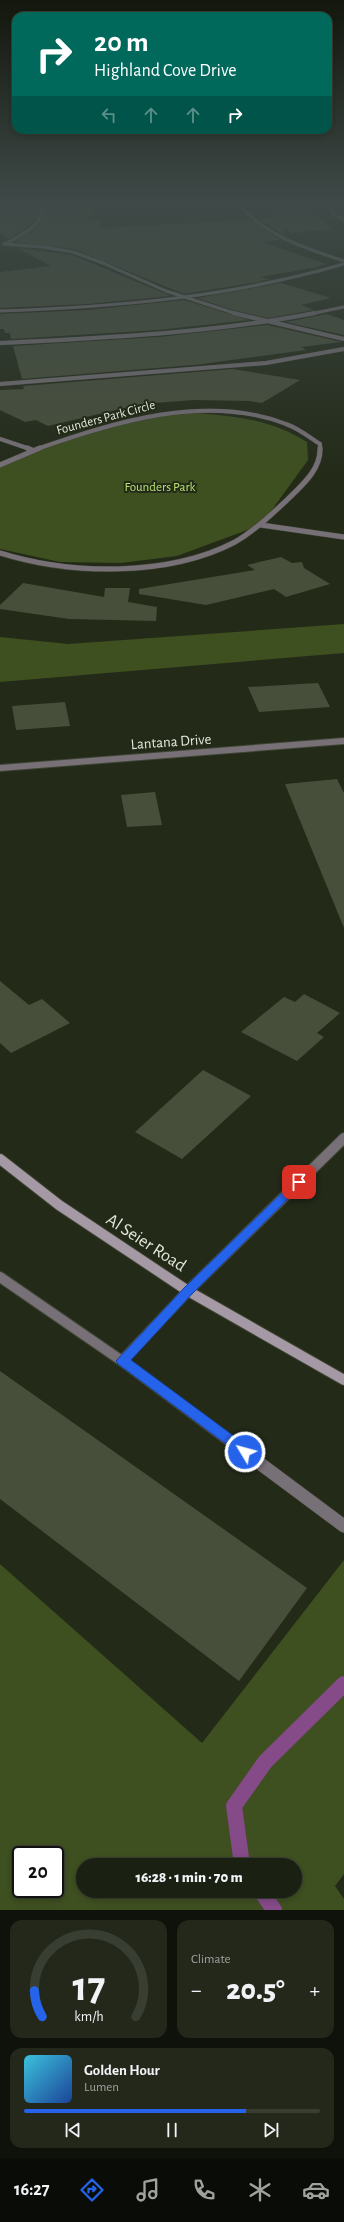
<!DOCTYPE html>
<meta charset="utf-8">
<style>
body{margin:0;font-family:"Alegreya Sans",sans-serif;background:#23281b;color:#f1f3f6;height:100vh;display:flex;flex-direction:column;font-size:15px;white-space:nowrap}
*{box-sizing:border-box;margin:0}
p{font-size:13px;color:#9fa39f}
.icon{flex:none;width:22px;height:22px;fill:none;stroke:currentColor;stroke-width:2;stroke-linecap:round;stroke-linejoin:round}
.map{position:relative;height:1910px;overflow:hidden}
.sheet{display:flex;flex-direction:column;gap:10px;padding:10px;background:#0e120a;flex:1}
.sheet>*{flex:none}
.top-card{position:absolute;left:12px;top:12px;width:320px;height:122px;border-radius:12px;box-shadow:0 2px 6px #0003,0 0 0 1px #383e32;background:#00695c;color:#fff;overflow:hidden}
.speed{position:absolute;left:12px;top:1846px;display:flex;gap:8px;font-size:20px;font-weight:700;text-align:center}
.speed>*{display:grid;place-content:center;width:52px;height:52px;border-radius:50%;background:#1a2012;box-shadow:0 2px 6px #0003,0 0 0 1px #383e32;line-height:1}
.speed .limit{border:2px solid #111;border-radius:6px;background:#fff;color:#111}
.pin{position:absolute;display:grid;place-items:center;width:34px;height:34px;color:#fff;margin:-17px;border-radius:8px;box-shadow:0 2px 6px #0006}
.me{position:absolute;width:44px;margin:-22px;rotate:307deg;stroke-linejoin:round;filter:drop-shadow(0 0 3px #0008)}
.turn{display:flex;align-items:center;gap:14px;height:84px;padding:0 16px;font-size:18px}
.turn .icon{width:52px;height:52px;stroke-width:2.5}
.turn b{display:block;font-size:28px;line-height:34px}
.lanes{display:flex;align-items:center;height:38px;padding:0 16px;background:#0003;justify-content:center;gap:20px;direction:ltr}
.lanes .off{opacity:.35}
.big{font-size:30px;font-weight:800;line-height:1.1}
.sheet .widget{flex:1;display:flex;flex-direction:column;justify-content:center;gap:6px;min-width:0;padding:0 14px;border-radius:12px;background:#23281b}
.sheet .dial{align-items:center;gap:0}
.dial svg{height:104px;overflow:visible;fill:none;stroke:#383e32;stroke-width:7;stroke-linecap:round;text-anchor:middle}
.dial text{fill:#f1f3f6;stroke:none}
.song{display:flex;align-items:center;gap:12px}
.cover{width:48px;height:48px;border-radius:6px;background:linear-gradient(135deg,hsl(190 70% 55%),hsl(220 70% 35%))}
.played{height:4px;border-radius:2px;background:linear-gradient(90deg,#2563eb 75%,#383e32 75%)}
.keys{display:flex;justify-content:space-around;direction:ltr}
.heat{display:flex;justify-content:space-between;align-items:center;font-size:22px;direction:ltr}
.sheet .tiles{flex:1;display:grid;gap:10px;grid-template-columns:1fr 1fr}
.widget:last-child{grid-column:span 2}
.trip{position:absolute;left:76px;top:1858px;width:226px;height:40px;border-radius:20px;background:#1a2012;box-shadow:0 2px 6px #0003,0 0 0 1px #383e32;font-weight:800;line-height:40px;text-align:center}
.menu{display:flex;height:64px;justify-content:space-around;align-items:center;background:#0a0d07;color:#9fa39f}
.menu .icon{width:28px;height:28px}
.menu .current{color:#2563eb}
.menu b{font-size:18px;color:#f1f3f6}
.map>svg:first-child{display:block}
.green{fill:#3e4f20;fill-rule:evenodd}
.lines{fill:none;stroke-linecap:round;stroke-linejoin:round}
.stream{stroke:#854a88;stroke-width:16}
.building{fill:#474f3b}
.lane-far3-casing{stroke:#3e4433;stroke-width:3.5}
.lane-far2-casing{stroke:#3e4433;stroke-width:4.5}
.lane-far1-casing{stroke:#3e4433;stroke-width:12}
.lane-casing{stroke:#3e4433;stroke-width:14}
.street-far4-casing{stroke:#3e4433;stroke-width:3.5}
.street-far3-casing{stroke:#3e4433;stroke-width:4.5}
.street-far2-casing{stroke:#3e4433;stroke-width:6}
.street-far1-casing{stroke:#3e4433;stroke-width:8}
.street-casing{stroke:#3e4433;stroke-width:12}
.secondary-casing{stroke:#3e4433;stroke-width:12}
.lane-far3{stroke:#777077;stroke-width:3}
.lane-far2{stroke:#777077;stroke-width:4}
.lane-far1{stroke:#777077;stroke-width:10}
.lane{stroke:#777077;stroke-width:13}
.street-far4{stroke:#777077;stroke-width:3}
.street-far3{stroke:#777077;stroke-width:4}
.street-far2{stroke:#777077;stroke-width:5}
.street-far1{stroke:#777077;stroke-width:6}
.street{stroke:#777077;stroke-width:10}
.secondary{stroke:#a599a5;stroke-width:10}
.route{fill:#2563eb;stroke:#184099}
.labels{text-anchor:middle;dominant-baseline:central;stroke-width:4;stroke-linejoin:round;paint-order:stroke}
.far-street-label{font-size:13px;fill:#e2e7db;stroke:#232a18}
.far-park-label{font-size:13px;fill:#b8e172;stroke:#232a18}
.street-label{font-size:15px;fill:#e2e7db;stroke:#232a18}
.near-street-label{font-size:18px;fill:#e2e7db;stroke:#232a18}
</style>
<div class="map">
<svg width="344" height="1910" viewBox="0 0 344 1910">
<rect width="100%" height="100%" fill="#232a18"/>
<path class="green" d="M197,413c41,4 74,6 110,29l1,18 -47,65 -84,31 -56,7 -61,-1 -60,-13v-82l33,-17 117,-33z
M344,624v29l-344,29v-45l68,7z
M344,1560v314l-9,12 9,13v11h-344v-346l202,179zM21,1855h34v34h-34zM83,1865h212v26h-212z"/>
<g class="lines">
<path class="stream" d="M242,1865l-8,-59 31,-44 79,-78
M261,1891l13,19"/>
</g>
<path class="building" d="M96,206l-11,15h17l-5,7 153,-8 30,20 -18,2 64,22 -10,3h3l-59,10 9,2 -11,3 -74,12 -110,-45 -59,-7 23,-16 7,-12 1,-7z
M40,207l-3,10 -15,14 -14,8 -8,-7v-24z
M308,207l24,22 -41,4 -7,-7v9l-25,-16 18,-1 -11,-10z
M17,248l55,7 99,41 -84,8 -87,4v-36l51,-6z
M281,283l50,15 -30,7 13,5 -46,8 -35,-8 -36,-12z
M184,300l65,20 -91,10 -147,9 -1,-6h-5l-1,-4h-4v-15l88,-4z
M327,314l17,6v15l-58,-13z
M267,325l75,17 -41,5 5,3 -104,14h3l-183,15 -9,-33 146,-9z
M233,369l67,11 -38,23 -13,-2 -55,-1 -53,4 -93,22 -12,-6 -11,2 -25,-12v-20l24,-1 -1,-3z
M281,557l11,6 10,-1 2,6 26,16 -44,13 -12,-8 -68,16 -67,-11v-5l116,-19 -8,-5z
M23,583l81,14 1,-9h25l-2,14 29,5 -1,14 -87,-2 -69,-10v-4z
M318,683l12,24 -71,5 -11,-25z
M65,702l5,24 -54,4 -4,-24z
M337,779l7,14v135l-59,-144z
M155,792l7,33 -35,2 -6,-32z
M0,981l29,24 13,-6 28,24 -59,30 -11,-10z
M304,994l36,19 -23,20 7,4 -27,24 -56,-29 43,-35 11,5z
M203,1070l48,26 -69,63 -47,-27z
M0,1371l307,217 -68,93 -239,-182z"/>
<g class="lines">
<g class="lane-far3-casing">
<path id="lane-far3" d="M328,206l7,9 9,5
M0,311c118,-4 230,-14 344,-47"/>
</g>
<g class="lane-far2-casing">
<path id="lane-far2" d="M0,384l266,-21 78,-14"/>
</g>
<g class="lane-far1-casing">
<path id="lane-far1" d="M0,1277l122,84 141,105
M122,1361l66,-70"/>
</g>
<g class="lane-casing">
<path id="lane" d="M262,1465l82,61"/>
</g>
<g class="street-far4-casing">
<path id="street-far4" d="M240,206c28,31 65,42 104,55
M4,244l39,3 30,5 30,11 63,28 71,23
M5,244c15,-8 39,-19 38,-38
M310,314l34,-7"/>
</g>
<g class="street-far3-casing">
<path id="street-far3" d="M233,313l111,26
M0,343c105,-5 212,-10 315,-30
M0,439l30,10
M37,449c77,-27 169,-56 249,-25 12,4 23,13 34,20v5"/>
</g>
<g class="street-far2-casing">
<path id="street-far2" d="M27,448l5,2
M0,465l40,-17
M261,525l83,12
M0,553c70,22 168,24 235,-11 19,-11 36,-27 52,-42 14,-14 34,-30 33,-52"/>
</g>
<g class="street-far1-casing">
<path id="street-far1" d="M0,768l344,-27"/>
</g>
<g class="street-casing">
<path id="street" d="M188,1291l156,-153"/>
</g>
<g class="secondary-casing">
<path id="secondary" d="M0,1159l59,46 129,86 156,89"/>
</g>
<use href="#lane-far3" class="lane-far3"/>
<use href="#lane-far2" class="lane-far2"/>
<use href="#lane-far1" class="lane-far1"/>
<use href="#lane" class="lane"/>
<use href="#street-far4" class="street-far4"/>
<use href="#street-far3" class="street-far3"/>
<use href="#street-far2" class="street-far2"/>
<use href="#street-far1" class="street-far1"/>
<use href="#street" class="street"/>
<use href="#secondary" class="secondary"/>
</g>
<linearGradient id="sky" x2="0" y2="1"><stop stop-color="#13170d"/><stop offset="0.43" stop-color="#3f4a48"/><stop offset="1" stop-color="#3f4a48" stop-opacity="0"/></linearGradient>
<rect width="344" height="474" fill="url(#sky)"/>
<path class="route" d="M299,1177l6,5 -2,2 -111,110 -61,66 119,88 2,4 -2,4 -5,2 -127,-94 -2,-3 68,-73 112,-109z"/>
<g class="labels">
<g class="far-street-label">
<text transform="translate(106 418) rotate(-15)">Founders Park Circle</text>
</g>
<g class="far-park-label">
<text x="160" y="487">Founders Park</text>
</g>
<g class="street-label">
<text transform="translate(171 742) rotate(-4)">Lantana Drive</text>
</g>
<g class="near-street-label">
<text transform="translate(146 1243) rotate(33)">Al Seier Road</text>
</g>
</g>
</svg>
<div class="speed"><div class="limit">20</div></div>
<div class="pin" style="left:299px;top:1182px;background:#d93025"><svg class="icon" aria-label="arrive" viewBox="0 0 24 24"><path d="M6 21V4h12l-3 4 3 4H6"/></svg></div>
<svg class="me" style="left:245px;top:1452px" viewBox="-20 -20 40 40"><circle r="17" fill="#2563eb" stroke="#fff" stroke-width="3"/><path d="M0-11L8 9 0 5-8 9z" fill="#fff"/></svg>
<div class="trip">16:28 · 1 min · 70 m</div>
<div class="top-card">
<div class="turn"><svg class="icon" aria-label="right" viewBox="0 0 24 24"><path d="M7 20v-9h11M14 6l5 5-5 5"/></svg><div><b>20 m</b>Highland Cove Drive</div></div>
<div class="lanes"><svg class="icon off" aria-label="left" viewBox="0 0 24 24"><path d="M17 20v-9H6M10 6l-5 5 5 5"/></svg><svg class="icon off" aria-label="ahead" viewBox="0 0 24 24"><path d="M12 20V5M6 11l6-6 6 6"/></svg><svg class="icon off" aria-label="ahead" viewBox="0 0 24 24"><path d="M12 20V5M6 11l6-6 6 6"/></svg><svg class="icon" aria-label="right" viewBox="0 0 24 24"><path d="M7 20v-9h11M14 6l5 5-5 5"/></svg></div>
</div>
</div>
<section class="sheet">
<div class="tiles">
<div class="widget dial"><svg viewBox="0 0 100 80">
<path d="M14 69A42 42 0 1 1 86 69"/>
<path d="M14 69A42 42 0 0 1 8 49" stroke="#2563eb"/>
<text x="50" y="56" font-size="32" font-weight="700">17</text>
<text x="50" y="72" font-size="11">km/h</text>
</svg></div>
<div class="widget"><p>Climate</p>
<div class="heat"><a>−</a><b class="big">20.5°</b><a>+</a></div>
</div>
<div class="widget">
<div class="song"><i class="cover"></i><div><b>Golden Hour</b><p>Lumen</p></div></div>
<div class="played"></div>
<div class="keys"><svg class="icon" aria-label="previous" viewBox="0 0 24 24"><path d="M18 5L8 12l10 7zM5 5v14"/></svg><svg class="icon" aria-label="pause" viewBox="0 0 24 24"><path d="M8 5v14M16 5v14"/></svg><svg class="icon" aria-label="next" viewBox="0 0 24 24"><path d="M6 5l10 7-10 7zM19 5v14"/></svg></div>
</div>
</div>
</section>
<nav class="menu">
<b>16:27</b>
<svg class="icon current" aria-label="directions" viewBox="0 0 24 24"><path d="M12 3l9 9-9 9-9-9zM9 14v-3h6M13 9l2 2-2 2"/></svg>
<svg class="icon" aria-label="music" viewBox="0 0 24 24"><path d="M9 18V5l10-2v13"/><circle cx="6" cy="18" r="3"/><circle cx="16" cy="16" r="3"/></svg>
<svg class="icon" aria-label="phone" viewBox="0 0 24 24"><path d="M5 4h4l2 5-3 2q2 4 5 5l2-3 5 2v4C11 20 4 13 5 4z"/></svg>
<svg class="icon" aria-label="climate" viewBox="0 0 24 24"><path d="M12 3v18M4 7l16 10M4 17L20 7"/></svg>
<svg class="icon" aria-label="car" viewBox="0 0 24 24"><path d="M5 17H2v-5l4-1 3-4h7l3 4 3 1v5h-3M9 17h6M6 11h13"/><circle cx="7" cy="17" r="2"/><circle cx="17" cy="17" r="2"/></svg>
</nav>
